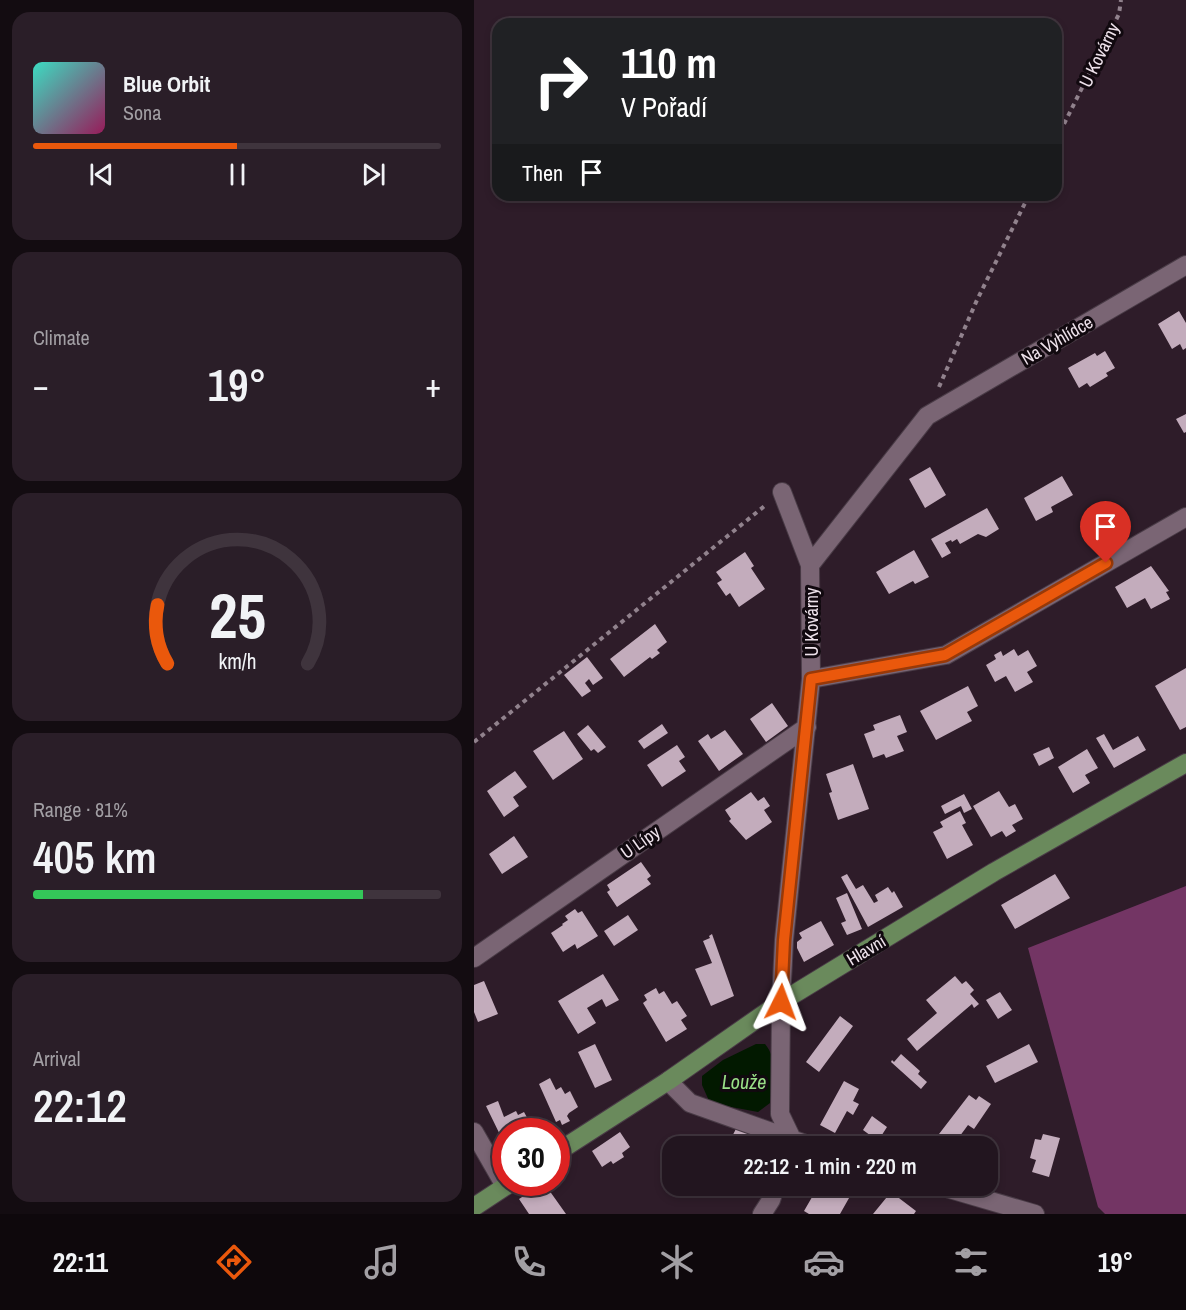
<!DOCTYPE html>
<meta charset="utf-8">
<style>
body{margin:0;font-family:"Archivo Narrow",sans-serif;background:#2a1e28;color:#f1f3f6;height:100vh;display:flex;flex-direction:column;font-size:22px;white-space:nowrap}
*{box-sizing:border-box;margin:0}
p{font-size:20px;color:#a29fa4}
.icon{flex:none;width:33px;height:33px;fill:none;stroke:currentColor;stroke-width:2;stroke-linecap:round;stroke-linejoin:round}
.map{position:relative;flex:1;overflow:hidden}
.drawer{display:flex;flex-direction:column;gap:12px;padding:12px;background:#130c11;width:474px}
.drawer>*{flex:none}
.banner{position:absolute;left:18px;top:18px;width:570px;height:183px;border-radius:18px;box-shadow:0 3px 9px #0003,0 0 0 2px #3f343d;background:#202124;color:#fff;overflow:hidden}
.speed{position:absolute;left:18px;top:1118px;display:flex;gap:12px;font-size:30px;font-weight:700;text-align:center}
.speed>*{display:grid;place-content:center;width:78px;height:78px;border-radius:50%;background:#22151f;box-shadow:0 3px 9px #0003,0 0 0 2px #3f343d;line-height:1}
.speed .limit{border:9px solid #d22;background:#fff;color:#111}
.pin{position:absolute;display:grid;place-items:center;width:51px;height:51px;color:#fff;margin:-62px -26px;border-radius:50% 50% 50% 0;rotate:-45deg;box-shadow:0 0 6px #0007}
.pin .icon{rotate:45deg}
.me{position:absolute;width:66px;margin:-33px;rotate:3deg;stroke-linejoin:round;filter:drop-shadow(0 0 4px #0008)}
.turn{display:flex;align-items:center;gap:21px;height:126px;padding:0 30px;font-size:27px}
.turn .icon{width:78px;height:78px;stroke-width:2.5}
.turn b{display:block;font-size:42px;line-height:51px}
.then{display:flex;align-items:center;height:57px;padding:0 30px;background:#0003;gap:12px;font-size:22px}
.big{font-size:45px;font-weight:600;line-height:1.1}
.drawer .widget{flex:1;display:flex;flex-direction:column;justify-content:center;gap:9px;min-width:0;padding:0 21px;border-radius:18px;background:#2a1e28}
.drawer .dial{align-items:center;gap:0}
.dial svg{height:156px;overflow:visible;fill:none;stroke:#3f343d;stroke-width:7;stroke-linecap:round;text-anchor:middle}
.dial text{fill:#f1f3f6;stroke:none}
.song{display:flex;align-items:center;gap:18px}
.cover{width:72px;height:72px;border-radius:9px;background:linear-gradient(135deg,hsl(170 70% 55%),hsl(330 70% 35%))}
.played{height:6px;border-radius:3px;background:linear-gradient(90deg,#ea580c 50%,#3f343d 50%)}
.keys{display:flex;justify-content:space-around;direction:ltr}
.heat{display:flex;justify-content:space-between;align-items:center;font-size:33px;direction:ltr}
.charge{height:9px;border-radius:4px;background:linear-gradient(90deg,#34c759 81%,#3f343d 0)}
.trip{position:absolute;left:188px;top:1136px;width:336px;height:60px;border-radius:18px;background:#22151f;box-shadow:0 3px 9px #0003,0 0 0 2px #3f343d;font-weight:600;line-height:60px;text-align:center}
.dock{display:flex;height:96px;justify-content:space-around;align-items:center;background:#0e080c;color:#a29fa4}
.dock .icon{width:42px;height:42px}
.dock .on{color:#ea580c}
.dock b{font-size:27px;color:#f1f3f6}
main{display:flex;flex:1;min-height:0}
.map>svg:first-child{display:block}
.forest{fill:#733564}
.water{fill:#021900}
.building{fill:#c3acbc}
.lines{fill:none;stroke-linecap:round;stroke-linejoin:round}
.minor-casing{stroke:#493b46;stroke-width:20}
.major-casing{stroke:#493b46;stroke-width:20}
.path{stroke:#91828d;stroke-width:4;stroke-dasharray:4.5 4.5;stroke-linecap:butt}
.minor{stroke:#7a6574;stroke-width:18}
.major{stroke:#6a8a5c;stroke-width:18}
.route-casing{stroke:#983908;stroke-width:15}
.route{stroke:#ea580c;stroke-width:10}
.labels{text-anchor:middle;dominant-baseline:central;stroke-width:6;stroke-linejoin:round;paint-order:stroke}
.street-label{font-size:18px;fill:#eee2eb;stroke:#11090f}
.water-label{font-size:20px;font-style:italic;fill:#99df87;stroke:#11090f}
</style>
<main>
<section class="drawer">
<div class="widget">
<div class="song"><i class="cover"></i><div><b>Blue Orbit</b><p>Sona</p></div></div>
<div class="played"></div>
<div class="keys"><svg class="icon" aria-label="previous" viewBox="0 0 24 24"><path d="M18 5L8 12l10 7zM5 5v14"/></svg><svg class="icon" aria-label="pause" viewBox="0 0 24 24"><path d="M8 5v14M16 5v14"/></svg><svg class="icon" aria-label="next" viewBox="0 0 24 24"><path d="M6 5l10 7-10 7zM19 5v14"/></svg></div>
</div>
<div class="widget"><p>Climate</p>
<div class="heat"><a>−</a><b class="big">19°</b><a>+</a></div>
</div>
<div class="widget dial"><svg viewBox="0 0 100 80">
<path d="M14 69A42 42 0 1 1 86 69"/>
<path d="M14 69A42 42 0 0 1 9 39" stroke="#ea580c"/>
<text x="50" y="56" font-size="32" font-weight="700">25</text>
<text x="50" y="72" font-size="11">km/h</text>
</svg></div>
<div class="widget"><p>Range · 81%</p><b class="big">405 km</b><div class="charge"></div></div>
<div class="widget"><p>Arrival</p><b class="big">22:12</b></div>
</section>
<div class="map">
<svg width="712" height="1214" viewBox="0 0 712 1214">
<rect width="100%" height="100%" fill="#2e1c29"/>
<path class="forest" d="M712,886v328h-81l-7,-7 -70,-259z"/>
<path class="water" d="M282,1044h9c14,16 7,40 5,59l-12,9 -48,-9 -8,-18v-9l21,-16z"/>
<path class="building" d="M705,311l7,12v25l-3,2 -3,-6 -8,5 -14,-25z
M631,351l10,17 -9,5 2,3 -18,11 -3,-4 -8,5 -11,-20 27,-15 2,3z
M712,414v18l-2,1 -8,-14z
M456,467l16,28 -21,13 -16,-29z
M588,476l11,19 -22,12 2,5 -17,9 -12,-23z
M513,508l12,21 -13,8 -8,-3 -18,10 -3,-5 -5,3 -1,-2 -6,3 6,10 -9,5 -11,-19z
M440,550l15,27 -14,7 -2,-3 -24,13 -13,-22z
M271,552l9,14 -3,2 14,21 -26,18 -9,-14 -4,3 -9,-13 5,-3 -6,-8z
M677,566l18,25 -3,1 4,7 -19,10 -6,-11 -18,10 -12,-21z
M181,624l12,18 -10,8 3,3 -8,6 -2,-2 -26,20 -14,-18z
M540,649l4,7 10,-6 9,16 -10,6 6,10 -18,10 -9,-16 -11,6 -9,-17 10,-6 -2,-4 7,-4 2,5z
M113,657l16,21 -10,7 -4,-6 -4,4 6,8 -9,6 -18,-22z
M712,668v59l-6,3 -25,-44z
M494,686l10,20 -11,6 5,9 -36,19 -16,-29z
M298,703l16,23 -22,16 -16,-23z
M426,715l7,17 -10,4 7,15 -18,7 -2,-4 -11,4 -9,-24 11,-4 -2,-5z
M188,724l6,9 -24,16 -6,-8z
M114,725l18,22 -8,6 -4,-4 -3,2 -14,-17z
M251,730l18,24 -24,17 -21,-30 10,-7 3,5z
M90,731l19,28 -30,21 -20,-29z
M630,734l9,16 25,-14 8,14 -32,18 -18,-30z
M203,745l8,12 -6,4 7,10 -24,16 -15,-22z
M575,747l5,11 -15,8 -6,-12z
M613,749l11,19 -13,7 5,8 -17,10 -15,-26z
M379,764l16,45 -31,11 -9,-27 3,-1 -6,-18z
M41,771l12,16 -14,10 6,9 -15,11 -17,-26z
M525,791l10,16 6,-3 8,15 -11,6 4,6 -10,6 -4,-6 -11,6 -18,-31z
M277,792l7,9 6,-4 6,9 -6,4 8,12 -26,18 -17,-19 2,-2 -6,-9z
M490,794l8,15 -8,4 -3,-7 -16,8 -4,-8z
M486,811l6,12 -4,2 11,20 -26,14 -14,-27 10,-5 -3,-5z
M40,836l14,21 -26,17 -13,-20z
M167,862l10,14 -4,3 4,5 -34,23 -10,-15 3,-2 -3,-5z
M373,874l9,15 7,-4 11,18 4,-2 -3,-6 13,-8 4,6 2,-2 9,16 -35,20 -27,-50z
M581,874l15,24 -55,31 -14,-24z
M373,893l15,36 -15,6 -6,-12 5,-2 -10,-23z
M101,909l3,4 4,-2 16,25 -21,13 -2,-5 -12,8 -12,-19 12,-8 -1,-1 6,-4 -3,-4z
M154,915l10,15 -24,16 -10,-15z
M347,921l13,24 -30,17 -7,-14v-6l5,-4 -3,-5z
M238,934l22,62 -23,10 -16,-37 17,-6 -9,-22 7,-3 -1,-2z
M129,974l16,26 -13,7 -4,-8 -15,9 9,15 -18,11 -20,-33z
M481,976l7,8 4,-3 8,9 -4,4 9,10 -5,4 -2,-4 -55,47 -10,-12 30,-26 -11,-13z
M10,981l14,33 -20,8 -4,-10v-27z
M182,988l3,6 5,-3 8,13 5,-3 10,15 -6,4 6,9 -21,13 -23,-39 4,-3 -3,-5z
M526,992l12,18 -14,9 -12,-19z
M366,1016l13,10 -34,46 -13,-10z
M121,1044l17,36 -17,8 -17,-36z
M555,1044l9,18 -43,21 -9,-17z
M427,1054l19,17 -2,3 9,8 -6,7 -30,-27 1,-2 2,2z
M76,1078l6,12 5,-3 4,7 5,-3 8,16 -9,6 -2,3 3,5 -8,4 -2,-5 -4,2 -17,-38z
M370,1081l15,8 -6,12 6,3 -6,11 -6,-4 -12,22 -15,-8z
M495,1095l7,5 3,-4 12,8 -17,25 -6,-4 -14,19 -15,-10z
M24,1101l6,16 12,-6 2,4 6,-3 6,11 -6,3 3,5h-21v16l-20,-41z
M398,1116l15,11 -9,14 -15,-11z
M263,1127l34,19h-44z
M146,1132l10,15 -8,6 2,4 -11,7 -2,-3 -9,6 -10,-16z
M569,1134l17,4 -11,39 -17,-5 4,-12 -6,-2 5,-19 6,1z
M70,1183l22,31h-37l-10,-15z
M345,1185h23l11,6 -13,23h-31l-5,-3z
M417,1192l25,19 -2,3h-41z"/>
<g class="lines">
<g class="minor-casing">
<path id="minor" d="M308,492l28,73 1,114 -27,261 -3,62 -1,112 12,25 -2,7
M336,565l117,-149 259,-151
M337,679l135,-24 240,-138
M0,958l333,-231
M194,1081l22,22 121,43
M0,1132l31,54
M462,1185l99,29
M288,1214l9,-14 5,-15"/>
</g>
<g class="major-casing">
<path id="major" d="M82,1153l112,-72 113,-79 213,-130 192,-109
M0,1207l38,-25"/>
</g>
<path class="path" d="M582,140l63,-126 2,-14
M465,387l38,-87 52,-105
M0,742l293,-238"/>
<use href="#minor" class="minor"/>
<use href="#major" class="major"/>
</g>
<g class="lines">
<g class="route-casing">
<path id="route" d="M307,1002l3,-62 27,-261 134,-24 161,-92"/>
</g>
<use href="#route" class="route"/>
</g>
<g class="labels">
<g class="street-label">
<text transform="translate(625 55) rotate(-64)">U Kovárny</text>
<text transform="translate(583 340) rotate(-30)">Na Vyhlídce</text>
<text transform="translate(337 622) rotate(-90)">U Kovárny</text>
<text transform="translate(166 842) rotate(-35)">U Lípy</text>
<text transform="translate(392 950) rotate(-31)">Hlavní</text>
</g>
<g class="water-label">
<text x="270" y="1081">Louže</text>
</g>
</g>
</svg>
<div class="speed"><div class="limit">30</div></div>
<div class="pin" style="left:632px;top:563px;background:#d93025"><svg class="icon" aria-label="arrive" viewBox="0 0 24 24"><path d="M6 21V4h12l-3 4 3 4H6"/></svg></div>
<svg class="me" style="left:307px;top:1002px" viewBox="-20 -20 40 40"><path d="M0-17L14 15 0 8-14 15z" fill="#ea580c" stroke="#fff" stroke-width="4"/></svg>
<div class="trip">22:12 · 1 min · 220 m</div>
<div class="banner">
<div class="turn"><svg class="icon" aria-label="right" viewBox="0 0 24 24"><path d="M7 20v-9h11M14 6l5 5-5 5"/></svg><div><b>110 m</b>V Pořadí</div></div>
<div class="then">Then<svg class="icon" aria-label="arrive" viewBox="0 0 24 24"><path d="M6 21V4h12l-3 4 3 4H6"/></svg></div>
</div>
</div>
</main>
<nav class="dock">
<b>22:11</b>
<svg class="icon on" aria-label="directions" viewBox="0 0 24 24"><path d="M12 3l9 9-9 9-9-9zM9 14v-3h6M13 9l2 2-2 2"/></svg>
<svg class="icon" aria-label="music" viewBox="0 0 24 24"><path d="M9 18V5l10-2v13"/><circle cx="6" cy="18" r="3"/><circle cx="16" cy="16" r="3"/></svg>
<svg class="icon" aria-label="phone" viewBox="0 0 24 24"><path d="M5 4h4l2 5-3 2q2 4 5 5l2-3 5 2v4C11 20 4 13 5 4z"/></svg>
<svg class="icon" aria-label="climate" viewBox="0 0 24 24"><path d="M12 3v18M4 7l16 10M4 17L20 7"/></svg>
<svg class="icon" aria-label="car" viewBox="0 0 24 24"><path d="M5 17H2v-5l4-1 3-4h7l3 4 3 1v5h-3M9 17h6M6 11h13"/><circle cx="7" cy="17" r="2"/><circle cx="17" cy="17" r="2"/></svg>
<svg class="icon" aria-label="filters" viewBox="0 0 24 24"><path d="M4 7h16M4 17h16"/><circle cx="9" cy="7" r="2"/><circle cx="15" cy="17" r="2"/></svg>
<b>19°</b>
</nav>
